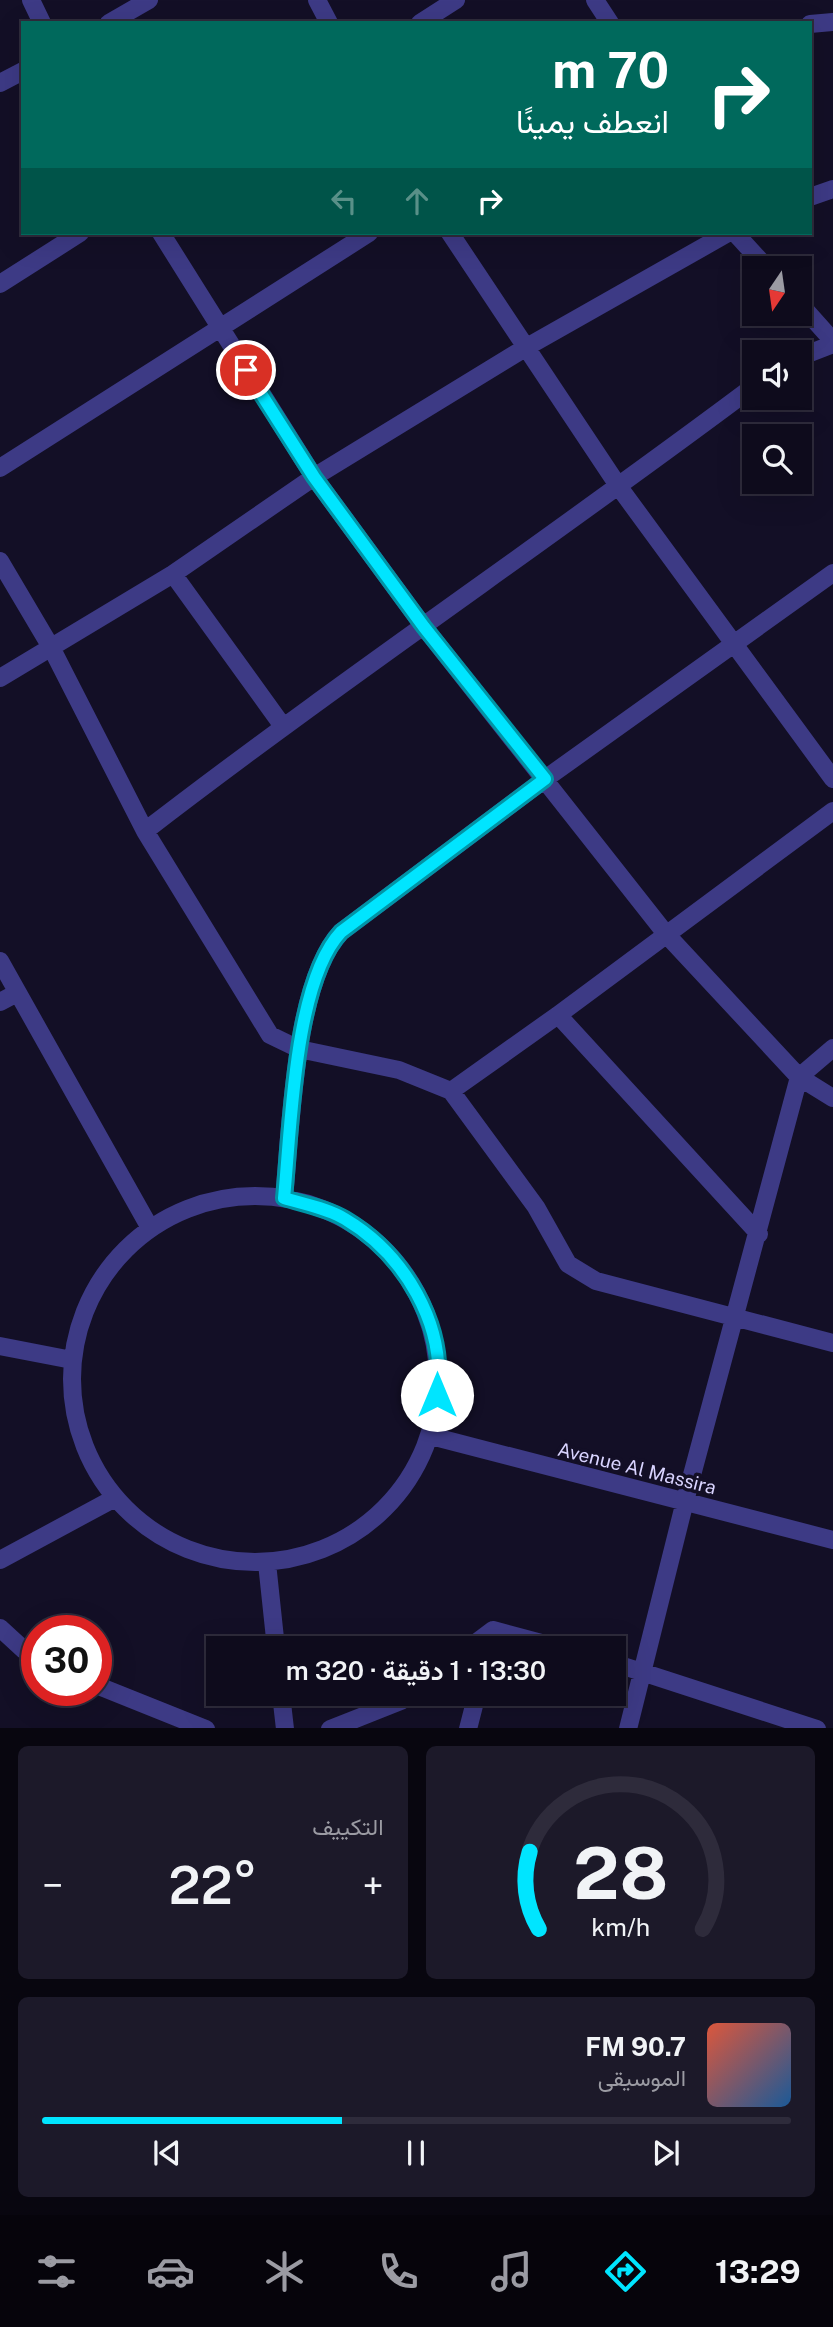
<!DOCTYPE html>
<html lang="ar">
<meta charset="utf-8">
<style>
body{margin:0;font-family:"Public Sans",Vazirmatn,sans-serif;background:#1c1929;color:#f1f3f6;direction:rtl;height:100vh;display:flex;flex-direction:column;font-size:26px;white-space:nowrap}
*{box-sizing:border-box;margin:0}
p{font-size:23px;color:#9b9ba3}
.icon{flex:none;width:38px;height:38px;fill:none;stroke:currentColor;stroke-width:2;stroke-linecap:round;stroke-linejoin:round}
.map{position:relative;height:1728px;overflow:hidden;direction:ltr}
.panel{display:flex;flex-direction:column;gap:18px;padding:18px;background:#08060f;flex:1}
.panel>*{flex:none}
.banner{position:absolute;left:21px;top:21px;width:791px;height:214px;border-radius:0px;box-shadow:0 7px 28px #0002,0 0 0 2px #2e2b3b;direction:rtl;background:#00695c;color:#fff;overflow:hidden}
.needle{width:46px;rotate:193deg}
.buttons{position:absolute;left:742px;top:256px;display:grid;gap:14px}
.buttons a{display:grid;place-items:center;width:70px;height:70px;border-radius:0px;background:#0e0b1c;box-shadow:0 7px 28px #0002,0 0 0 2px #2e2b3b;font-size:35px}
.speed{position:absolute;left:21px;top:1615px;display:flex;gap:14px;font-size:35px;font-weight:700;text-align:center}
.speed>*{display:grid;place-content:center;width:91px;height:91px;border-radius:50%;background:#0e0b1c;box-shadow:0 7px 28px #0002,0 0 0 2px #2e2b3b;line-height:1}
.speed .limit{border:10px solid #d22;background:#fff;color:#111}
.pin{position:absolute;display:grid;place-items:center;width:60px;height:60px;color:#fff;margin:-30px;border:4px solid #fff;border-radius:50%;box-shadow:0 2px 7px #0007}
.me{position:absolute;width:77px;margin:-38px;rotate:0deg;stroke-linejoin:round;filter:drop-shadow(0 0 5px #0008)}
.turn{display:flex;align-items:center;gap:24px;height:147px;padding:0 28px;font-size:32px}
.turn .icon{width:91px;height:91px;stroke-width:2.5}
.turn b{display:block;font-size:49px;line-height:60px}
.lanes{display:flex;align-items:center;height:66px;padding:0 28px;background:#0003;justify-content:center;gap:35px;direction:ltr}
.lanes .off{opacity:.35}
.big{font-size:52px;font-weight:600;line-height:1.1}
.panel .widget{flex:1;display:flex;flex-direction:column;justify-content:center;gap:10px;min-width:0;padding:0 24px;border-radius:10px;background:#1c1929}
.panel .dial{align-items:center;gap:0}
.dial svg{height:182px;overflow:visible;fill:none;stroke:#2e2b3b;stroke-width:7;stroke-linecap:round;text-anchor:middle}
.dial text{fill:#f1f3f6;stroke:none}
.song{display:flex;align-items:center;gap:21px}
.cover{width:84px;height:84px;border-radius:10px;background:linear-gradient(135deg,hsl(10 70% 55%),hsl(210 70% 35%))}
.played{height:7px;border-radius:4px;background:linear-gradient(90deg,#00e5ff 40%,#2e2b3b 40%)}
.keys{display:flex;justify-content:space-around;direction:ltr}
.heat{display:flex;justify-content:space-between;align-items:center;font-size:38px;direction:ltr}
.panel .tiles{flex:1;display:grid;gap:18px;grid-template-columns:1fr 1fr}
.widget:last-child{grid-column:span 2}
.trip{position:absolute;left:206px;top:1636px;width:420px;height:70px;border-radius:0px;background:#0e0b1c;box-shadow:0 7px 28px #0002,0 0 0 2px #2e2b3b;font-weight:600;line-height:70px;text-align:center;direction:rtl}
.tabs{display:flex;height:112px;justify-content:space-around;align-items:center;background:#06040b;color:#9b9ba3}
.tabs .icon{width:49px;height:49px}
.tabs .on{color:#00e5ff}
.tabs b{font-size:32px;color:#f1f3f6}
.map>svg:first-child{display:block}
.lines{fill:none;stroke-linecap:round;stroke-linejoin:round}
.minor{stroke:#3d3a85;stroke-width:18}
.route-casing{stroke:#0095a6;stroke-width:18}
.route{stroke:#00e5ff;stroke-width:12}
.labels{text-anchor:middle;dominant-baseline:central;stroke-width:7;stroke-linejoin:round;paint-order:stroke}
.street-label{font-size:19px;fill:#d9d4ff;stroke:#130f26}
</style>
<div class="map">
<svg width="833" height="1729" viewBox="0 0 833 1729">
<rect width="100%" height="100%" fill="#130f26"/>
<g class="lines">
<path class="minor" d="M31,0l11,23
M317,0l12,23
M595,0l15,23
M109,23l40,-23
M420,23l36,-23
M810,24l23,-2
M0,83l23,-12
M810,197l23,-8
M161,233l153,244 110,150 242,307 133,143 34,21
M450,233l169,254 214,292
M735,233l32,35
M0,284l80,-51
M800,304l33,37
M800,357l33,-13
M0,468l369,-235
M0,561l52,88 93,182 125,204 29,14 100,21 52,21 85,116 32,57 28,17 237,62
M173,574l109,151
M0,678l173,-104 141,-97 211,-129 203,-115
M145,831c200,-154 408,-294 609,-445
M0,961l150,267
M0,1002l17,-9
M558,1015l201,219
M451,1091l107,-76 275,-204
M72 1379a183 183 0 1 1 366 0a183 183 0 1 1-366 0Z
M284,1197c7,-68 10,-215 57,-265l204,-153 288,-206
M0,1346l72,14
M431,1436l402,104
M0,1560l115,-62
M267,1563l9,85
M0,1628l24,22 13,6
M493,1630l67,18
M469,1648l24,-18
M614,1663l203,66
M96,1685l110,44
M281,1694l4,35
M330,1729l71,-28 9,-7
M468,1729l9,-35
M628,1729l57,-228 114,-424 34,-29"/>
</g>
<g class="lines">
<g class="route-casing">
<path id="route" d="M246,370l68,107 110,150 121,152 -204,153c-47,50 -50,197 -57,266 19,6 43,10 61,21 59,35 102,106 92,176"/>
</g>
<use href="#route" class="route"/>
</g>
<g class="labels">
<g class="street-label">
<text transform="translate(637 1468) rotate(14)">Avenue Al Massira</text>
</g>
</g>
</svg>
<div class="buttons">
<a><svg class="needle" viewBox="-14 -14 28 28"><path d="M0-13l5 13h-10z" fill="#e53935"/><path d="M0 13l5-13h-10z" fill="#9b9ba3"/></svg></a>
<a><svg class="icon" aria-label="sound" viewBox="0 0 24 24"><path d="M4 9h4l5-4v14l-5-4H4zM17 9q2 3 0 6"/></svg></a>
<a><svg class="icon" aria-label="search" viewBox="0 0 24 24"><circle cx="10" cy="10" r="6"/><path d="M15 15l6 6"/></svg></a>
</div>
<div class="speed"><div class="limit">30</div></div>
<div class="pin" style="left:246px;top:370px;background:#d93025"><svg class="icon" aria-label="arrive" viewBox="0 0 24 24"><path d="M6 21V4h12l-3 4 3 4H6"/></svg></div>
<svg class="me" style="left:437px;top:1395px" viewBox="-20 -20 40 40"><circle r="19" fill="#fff"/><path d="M0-13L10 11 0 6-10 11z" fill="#00e5ff"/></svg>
<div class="trip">13:30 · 1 دقيقة · 320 m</div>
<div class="banner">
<div class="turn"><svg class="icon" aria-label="right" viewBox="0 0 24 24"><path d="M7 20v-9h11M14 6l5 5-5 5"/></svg><div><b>70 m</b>انعطف يمينًا</div></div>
<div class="lanes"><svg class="icon off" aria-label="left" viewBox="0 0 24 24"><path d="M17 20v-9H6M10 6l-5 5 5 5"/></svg><svg class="icon off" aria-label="ahead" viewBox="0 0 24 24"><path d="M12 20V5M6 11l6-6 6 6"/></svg><svg class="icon" aria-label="right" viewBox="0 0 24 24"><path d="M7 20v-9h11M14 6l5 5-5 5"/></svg></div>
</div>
</div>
<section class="panel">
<div class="tiles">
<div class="widget dial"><svg viewBox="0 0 100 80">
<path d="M14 69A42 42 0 1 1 86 69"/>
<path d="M14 69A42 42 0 0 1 10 35" stroke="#00e5ff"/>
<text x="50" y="56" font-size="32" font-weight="700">28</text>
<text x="50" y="72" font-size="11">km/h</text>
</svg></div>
<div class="widget"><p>التكييف</p>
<div class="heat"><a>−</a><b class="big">22°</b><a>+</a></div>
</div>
<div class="widget">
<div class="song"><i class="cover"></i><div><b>90.7 FM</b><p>الموسيقى</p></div></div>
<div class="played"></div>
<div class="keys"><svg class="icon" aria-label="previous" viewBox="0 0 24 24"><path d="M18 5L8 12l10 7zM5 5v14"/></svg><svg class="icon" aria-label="pause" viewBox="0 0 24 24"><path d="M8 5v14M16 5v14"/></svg><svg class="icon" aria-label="next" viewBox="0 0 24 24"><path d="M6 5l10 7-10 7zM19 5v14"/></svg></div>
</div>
</div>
</section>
<nav class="tabs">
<b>13:29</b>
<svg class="icon on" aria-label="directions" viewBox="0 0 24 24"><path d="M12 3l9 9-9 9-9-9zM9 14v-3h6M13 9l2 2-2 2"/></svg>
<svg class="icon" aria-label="music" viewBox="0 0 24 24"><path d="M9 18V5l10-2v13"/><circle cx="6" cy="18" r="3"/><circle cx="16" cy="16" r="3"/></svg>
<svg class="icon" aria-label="phone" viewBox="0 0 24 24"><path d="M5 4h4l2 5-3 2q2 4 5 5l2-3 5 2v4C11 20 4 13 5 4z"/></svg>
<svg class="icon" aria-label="climate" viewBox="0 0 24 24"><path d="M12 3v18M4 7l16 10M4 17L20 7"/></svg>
<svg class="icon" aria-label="car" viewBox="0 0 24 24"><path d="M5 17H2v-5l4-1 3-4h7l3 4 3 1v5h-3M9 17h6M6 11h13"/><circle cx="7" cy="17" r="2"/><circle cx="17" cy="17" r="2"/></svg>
<svg class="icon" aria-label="filters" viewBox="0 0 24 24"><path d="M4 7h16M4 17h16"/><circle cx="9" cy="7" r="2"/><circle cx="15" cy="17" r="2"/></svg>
</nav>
